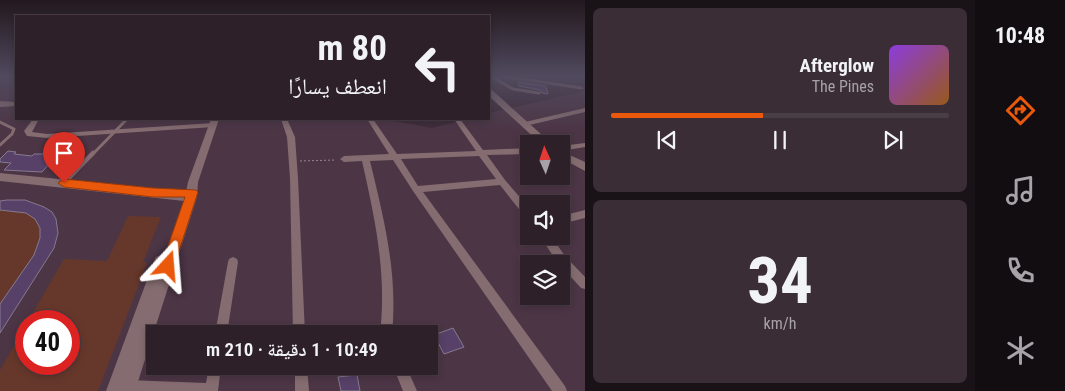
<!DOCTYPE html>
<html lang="ar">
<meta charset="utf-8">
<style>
body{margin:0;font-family:"Roboto Condensed","Noto Naskh Arabic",sans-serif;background:#3a2d35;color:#f1f3f6;direction:rtl;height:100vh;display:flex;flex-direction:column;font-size:19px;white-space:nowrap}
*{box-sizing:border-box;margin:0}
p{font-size:16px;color:#a7a3a8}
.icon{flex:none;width:28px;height:28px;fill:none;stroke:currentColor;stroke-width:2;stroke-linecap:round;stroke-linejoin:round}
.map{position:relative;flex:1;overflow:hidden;direction:ltr}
.side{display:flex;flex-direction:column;gap:8px;padding:8px;background:#191217;width:390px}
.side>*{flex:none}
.hud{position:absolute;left:15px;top:15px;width:475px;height:105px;border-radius:0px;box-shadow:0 2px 8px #0003,0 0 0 1px #493e46;direction:rtl;background:#2e2029;color:#f1f3f6;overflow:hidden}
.needle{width:32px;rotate:357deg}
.tools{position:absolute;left:520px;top:135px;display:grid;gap:10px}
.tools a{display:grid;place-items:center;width:50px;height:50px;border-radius:0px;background:#2e2029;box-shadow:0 2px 8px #0003,0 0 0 1px #493e46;font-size:25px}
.speed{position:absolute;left:15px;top:310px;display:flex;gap:10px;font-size:25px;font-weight:700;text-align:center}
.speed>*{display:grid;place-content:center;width:65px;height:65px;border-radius:50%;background:#2e2029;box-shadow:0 2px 8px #0003,0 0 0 1px #493e46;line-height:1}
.speed .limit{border:8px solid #d22;background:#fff;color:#111}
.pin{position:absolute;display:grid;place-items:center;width:42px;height:42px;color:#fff;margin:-51px -21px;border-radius:50% 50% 50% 0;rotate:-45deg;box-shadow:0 0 5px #0007}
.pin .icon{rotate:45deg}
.me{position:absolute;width:55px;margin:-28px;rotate:19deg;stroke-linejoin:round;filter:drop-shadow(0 0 4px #0008)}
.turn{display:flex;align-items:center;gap:18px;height:105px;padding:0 20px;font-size:22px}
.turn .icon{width:65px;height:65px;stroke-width:2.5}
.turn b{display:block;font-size:35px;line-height:42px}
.side .card{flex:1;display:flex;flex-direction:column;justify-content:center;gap:8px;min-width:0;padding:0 18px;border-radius:8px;background:#3a2d35}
.side .dial{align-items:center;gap:0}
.dial b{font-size:65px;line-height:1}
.song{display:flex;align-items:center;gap:15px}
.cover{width:60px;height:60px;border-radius:8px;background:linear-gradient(135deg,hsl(270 70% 55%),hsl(30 70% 35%))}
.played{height:5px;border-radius:2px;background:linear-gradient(90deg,#ea580c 45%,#493e46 45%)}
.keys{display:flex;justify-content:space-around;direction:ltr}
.trip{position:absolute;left:146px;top:325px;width:292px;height:50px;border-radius:0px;background:#2e2029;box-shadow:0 2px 8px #0003,0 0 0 1px #493e46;font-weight:600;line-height:50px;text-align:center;direction:rtl}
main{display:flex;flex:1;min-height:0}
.tabs{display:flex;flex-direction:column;width:90px;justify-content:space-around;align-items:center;background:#120d10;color:#a7a3a8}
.tabs .icon{width:35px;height:35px}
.tabs .current{color:#ea580c}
.tabs b{font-size:22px;color:#f1f3f6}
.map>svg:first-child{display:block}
.built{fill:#4c3545;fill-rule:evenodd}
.green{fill:#66382b}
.building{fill:#584169;stroke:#857a8f}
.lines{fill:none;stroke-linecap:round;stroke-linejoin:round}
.path{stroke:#968791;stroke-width:1;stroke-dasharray:2 2;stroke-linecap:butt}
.service-far1{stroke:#856c70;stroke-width:3}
.service{stroke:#856c70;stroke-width:4.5}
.minor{fill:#856c70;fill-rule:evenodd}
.tertiary{fill:#856c70;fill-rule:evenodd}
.route{fill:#ea580c;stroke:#983908}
</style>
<main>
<nav class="tabs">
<b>10:48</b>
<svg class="icon current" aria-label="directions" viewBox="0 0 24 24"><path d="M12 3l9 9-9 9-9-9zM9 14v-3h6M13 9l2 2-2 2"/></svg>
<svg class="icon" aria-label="music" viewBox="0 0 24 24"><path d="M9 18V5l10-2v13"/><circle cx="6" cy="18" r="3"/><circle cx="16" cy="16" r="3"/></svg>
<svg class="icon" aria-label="phone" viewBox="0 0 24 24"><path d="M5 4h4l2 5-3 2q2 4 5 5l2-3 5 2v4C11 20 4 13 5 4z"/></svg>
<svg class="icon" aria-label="climate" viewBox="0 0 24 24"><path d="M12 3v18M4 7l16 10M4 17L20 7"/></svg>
</nav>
<section class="side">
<div class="card">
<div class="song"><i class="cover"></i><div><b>Afterglow</b><p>The Pines</p></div></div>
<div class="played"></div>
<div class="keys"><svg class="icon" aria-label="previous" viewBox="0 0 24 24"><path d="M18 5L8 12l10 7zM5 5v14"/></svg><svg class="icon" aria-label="pause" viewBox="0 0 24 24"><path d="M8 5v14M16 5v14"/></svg><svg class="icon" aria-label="next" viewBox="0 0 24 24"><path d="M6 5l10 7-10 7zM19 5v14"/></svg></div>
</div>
<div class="card dial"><b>34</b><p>km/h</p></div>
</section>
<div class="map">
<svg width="585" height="391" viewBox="0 0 585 391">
<rect width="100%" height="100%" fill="#3d2b37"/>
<path class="built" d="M0,76h16v43h367l49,9 36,-9h21v-6l96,-22v300h-585zM529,144h32v32h-32zM529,204h32v32h-32zM529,264h32v32h-32zM26,321h43v43h-43zM155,334h275v32h-275z"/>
<path class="green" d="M7,200c25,0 49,4 51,33l-58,100v-132z
M128,216l33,1 -18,45 4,1 -49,128h-98v-21l26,-45v39h43v-43h-41l36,-62 43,2z"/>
<path class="building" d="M518,82l28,4 2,8 -6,-1 -2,-3 -21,-4z
M8,151l8,1 -2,2 18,2 2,-2h24l-16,18 -38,-2 7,-7 -11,-1v-3z
M7,200h18l19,7 8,5 4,7 2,14 -4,15 -54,85v-29l34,-49 6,-17v-10l-5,-9 -9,-6 -26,-3v-9z
M453,328l11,19 -20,7 -10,-19z
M357,375l3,16h-19l-3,-14z"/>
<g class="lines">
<path class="path" d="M300,161l36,-1"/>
<path class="service-far1" d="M491,76l22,13 26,4
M502,76l80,12
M0,122l14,7 -2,5 -12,11
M92,155l35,-36"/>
<path class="service" d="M64,183l29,-30"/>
<path class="minor" d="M585,108v4l-60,14 -4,-2 4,-2z
M33,119h6l-7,13 15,2 166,-11 4,2 -4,2 -166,11 -20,-2 -3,-5z
M281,119h6l8,18 3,41 7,156h-12l-3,-156 -3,-41z
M367,119h6l24,35 79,-3 -22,-32h6l23,31 46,-2v6l-42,1 18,25 24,28v11l-3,-1 -26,-33 -77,7 142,194 2,5h-15l-139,-200 -20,-31 -23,1c14,58 28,112 22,173h-12c7,-61 -5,-115 -18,-173l-18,1 -4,-3 4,-3 45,-2zM479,156l17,23 -78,7 -17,-27z
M585,143v4l-24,4v-5z
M585,210v8l-24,6v-8z
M540,236h11l14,20 20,21v12l-4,-1 -20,-22v-2l-4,-2z
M233,257l4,2 1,3 -11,72h-12l13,-72 1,-3z
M209,366h12l-3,25h-96l-2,-4 2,-5 5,-2 79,3z
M295,366h12l2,25h-14z
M393,366h13l11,25h-14z"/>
<path class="tertiary" d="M489,90h3l60,54h-11l-52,-48z
M0,101l16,1v4l-16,1z
M211,119h8l-21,63 -1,15 -62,194h-29l48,-130 2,-4 5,-2 3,1 20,-55 -184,-20v-8l186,19 2,-10z
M561,151l24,11v9l-24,-13z"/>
</g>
<linearGradient id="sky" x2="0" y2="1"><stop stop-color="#22181e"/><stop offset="0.58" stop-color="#514a5e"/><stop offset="1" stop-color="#514a5e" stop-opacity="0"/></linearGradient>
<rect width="585" height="131" fill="url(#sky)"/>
<path class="route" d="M64,179l89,9 43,2 2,2 -25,78 -5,2 -5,-2 -2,-4 24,-69h-32l-89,-10 -6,-4z"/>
</svg>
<div class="tools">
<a><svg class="needle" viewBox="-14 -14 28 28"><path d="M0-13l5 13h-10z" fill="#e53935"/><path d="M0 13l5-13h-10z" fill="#a7a3a8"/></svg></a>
<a><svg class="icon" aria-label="sound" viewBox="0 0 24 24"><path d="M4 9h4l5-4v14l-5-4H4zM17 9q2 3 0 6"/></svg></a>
<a><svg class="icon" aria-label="layers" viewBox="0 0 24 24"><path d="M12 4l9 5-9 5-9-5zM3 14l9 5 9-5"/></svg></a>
</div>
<div class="speed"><div class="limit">40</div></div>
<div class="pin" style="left:64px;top:183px;background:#d93025"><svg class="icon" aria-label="arrive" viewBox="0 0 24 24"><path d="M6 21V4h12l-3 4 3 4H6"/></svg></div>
<svg class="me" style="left:168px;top:266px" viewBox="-20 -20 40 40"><path d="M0-17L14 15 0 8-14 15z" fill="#ea580c" stroke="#fff" stroke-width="4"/></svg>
<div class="trip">10:49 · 1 دقيقة · 210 m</div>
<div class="hud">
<div class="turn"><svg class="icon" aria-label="left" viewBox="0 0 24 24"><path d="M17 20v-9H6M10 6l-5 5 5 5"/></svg><div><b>80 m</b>انعطف يسارًا</div></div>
</div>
</div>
</main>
